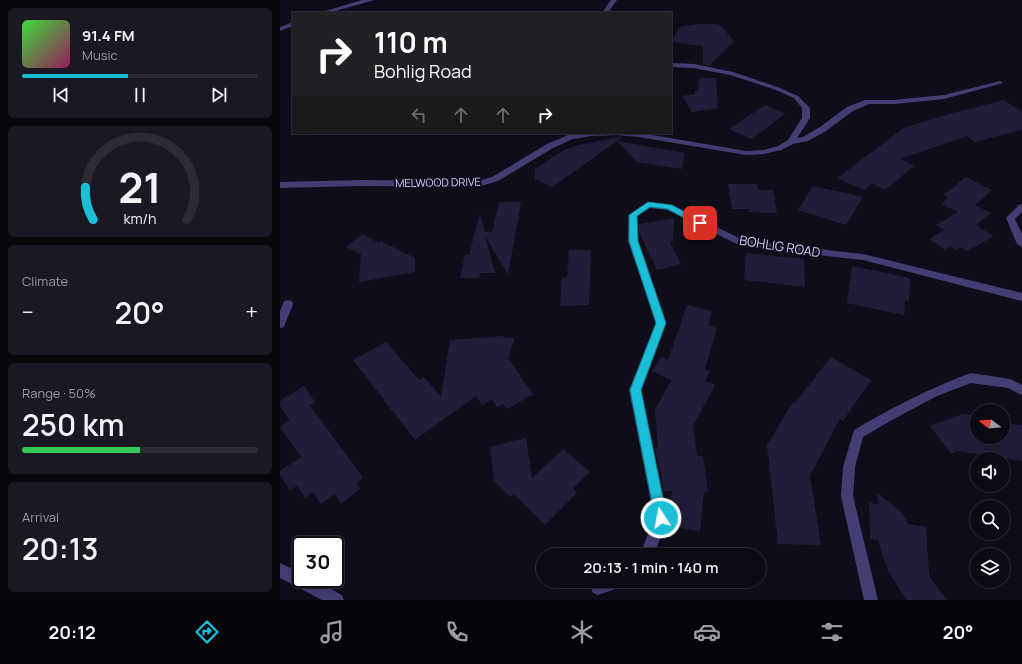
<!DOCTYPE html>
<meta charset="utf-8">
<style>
body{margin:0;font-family:Manrope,sans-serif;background:#1a1822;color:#f1f3f6;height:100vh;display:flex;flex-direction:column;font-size:15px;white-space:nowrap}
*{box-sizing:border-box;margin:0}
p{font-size:13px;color:#9a9aa0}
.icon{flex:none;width:22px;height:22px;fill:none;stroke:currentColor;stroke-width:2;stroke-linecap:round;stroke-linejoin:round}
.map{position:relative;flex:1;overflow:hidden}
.drawer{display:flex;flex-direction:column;gap:8px;padding:8px;background:#07060b;width:280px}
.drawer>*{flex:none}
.top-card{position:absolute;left:12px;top:12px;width:380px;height:122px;border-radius:0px;box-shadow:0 4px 16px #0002,0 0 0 1px #2c2b34;background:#202124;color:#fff;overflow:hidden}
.needle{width:26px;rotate:286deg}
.fabs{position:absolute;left:690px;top:404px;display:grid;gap:8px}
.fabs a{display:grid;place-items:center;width:40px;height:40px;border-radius:50%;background:#0c0a14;box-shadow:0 4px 16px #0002,0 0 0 1px #2c2b34;font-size:20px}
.speed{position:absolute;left:12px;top:536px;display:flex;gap:8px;font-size:20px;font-weight:700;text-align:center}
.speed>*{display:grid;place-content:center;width:52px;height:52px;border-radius:50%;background:#0c0a14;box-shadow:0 4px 16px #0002,0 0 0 1px #2c2b34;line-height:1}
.speed .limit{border:2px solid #111;border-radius:6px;background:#fff;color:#111}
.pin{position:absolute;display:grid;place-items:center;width:34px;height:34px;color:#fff;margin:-17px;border-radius:8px;box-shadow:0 2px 6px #0006}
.me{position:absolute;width:44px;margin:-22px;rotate:349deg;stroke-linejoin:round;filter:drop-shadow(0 0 3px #0008)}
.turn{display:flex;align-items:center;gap:14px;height:84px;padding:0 16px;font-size:18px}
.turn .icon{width:52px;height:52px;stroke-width:2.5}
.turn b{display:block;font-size:28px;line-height:34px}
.lanes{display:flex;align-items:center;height:38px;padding:0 16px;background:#0003;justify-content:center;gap:20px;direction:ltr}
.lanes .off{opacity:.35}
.big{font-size:30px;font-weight:600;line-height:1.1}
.drawer .card{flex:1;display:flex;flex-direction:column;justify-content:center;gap:6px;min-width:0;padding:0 14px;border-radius:6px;background:#1a1822}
.drawer .dial{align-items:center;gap:0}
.dial svg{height:104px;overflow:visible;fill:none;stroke:#2c2b34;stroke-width:7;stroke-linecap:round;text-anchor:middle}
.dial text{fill:#f1f3f6;stroke:none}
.song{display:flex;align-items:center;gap:12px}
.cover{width:48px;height:48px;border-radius:6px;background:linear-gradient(135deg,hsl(120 70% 55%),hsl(330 70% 35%))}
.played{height:4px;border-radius:2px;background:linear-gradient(90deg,#1bbdd7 45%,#2c2b34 45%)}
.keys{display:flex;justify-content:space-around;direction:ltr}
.heat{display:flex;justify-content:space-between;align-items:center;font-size:22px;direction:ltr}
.charge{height:6px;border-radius:3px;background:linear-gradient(90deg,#34c759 50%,#2c2b34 0)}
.trip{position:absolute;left:256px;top:548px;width:230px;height:40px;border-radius:20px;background:#0c0a14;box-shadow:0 4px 16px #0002,0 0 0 1px #2c2b34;font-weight:600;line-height:40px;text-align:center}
.tabs{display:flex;height:64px;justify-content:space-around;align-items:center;background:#050408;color:#9a9aa0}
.tabs .icon{width:28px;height:28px}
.tabs .active{color:#1bbdd7}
.tabs b{font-size:18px;color:#f1f3f6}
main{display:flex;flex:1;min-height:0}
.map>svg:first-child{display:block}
.building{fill:#231c39}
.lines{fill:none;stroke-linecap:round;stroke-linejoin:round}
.minor{fill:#423e74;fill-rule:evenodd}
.route{fill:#1bbdd7;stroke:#127b8c}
.labels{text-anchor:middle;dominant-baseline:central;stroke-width:4;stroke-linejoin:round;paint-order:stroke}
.far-street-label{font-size:11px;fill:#d4cef9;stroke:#100d1b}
.street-label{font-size:13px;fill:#d4cef9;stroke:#100d1b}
</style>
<main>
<section class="drawer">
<div class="card">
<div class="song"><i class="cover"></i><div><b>91.4 FM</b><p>Music</p></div></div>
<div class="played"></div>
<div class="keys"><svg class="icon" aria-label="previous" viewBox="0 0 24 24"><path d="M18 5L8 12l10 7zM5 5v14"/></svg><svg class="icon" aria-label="pause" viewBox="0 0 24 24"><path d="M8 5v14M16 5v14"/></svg><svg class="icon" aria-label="next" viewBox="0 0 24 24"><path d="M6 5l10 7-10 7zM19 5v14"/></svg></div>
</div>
<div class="card dial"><svg viewBox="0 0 100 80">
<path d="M14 69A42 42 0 1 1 86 69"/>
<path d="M14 69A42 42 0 0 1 8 44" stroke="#1bbdd7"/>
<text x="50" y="56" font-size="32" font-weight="700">21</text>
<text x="50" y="72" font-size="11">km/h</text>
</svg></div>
<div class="card"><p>Climate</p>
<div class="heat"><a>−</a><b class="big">20°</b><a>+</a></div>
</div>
<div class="card"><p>Range · 50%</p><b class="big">250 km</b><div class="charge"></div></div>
<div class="card"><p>Arrival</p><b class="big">20:13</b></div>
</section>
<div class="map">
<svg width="742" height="600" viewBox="0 0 742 600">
<rect width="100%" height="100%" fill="#100d1b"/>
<path class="building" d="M418,24h16l7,1 13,17 -25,24 -6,-2v-18l-31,-4 7,-15z
M420,78h16l2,30 -26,4 -10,-16 13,-2v-3h3l1,-12z
M724,100l18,12v18l-47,12 -8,-6 -67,23 14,7 -29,24 -14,-7 -5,8 -29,-13 67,-50 31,-10z
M485,105l20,9 -34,25 -22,-10z
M338,137h5l-6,4 68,12 -3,16 -45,-7 -20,-21 -65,46 -17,-8v-10l29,-19 15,-5z
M686,177l26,13 -17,15 16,8 -15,12 17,11 -19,12 -1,-1 -7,4 -5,-4 -5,3 -6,-4 -5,4 -16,-11 15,-9 -8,-5 22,-13 -17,-8 8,-7 -5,-2z
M448,184h29l1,6h15l4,23 -27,-1 -1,-3h-17z
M533,186l50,11 -17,28 -48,-15z
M219,202h22l-13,73 -23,-40 10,38h-15l-1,5h-19l5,-23h4l11,-42 5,19h7z
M394,218l-1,23 -3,1 11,22 -24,6 -18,-38v-8z
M82,234l17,9 2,-2 34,17v14l-56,10 2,-28 -15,-7z
M289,250h22l-2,55 -29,1 2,-29 5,1z
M466,253l58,6 1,28 -61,-7z
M572,266l58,12 -1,23h-4l-1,14 -57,-12z
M407,305l25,6 -4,15 9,2 -12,41 5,2 -5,10 10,4 -22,41 4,30h6l5,35 -4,1 -4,39 -33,-5 5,-35 -8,1 -4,-26h-1l-4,-18h3l-3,-39 17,-29 -20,-9 9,-14 7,3z
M224,336v2h11l-7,20 25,36 -26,15 -4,-5 -6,3 -5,-8 -10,6 -6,-9 -61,44 -62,-80 33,-18 33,38 5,-3 17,20 9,-57z
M551,357l40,23 -28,41 -3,-2 -30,57 11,69 -43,-1 -11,-99 26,-43 2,1z
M24,386l11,16 -5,3 53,73 -7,5 4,6 -19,15 -6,-10 -14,10 -8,-12 -8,6 -8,-12 -7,4 -10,-15v-4l21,-14 -21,-30 10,-7 -10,-14v-5z
M683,414l14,2v21h26v-17l7,1v3l12,1v36l-65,-10 -6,3 -21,-28z
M246,438l6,40 31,-29 27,23 -17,16 4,5 -32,32 -31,-31 -4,3 -16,-16 -4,-34z
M597,493l25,20 6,11 18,3 3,47 4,8 14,18h-40l-19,-29 -10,-31 -8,-1 -1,-36 9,1z"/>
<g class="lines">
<path class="minor" d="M82,0h13l-47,13h-9z
M331,0h6l-9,13h-6z
M13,22v4l-13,5v-4z
M391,63l23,1 39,8 47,16 18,8 12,12v10l-13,20 6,-1 17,-10 27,-20 18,-7h29l50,-5 56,-14 3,2 -59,16 -50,5h-25l-16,7 -27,20 -18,10 -15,3 -12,6 -17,4 -18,1 -107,-18 -23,-2 -24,1 -19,3 -20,9 -55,33 -20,6 -117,-1 -81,2v-6l81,-2 117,1 14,-4 55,-33 21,-9 15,-2h58l105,18 18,-1 14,-4 10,-6 14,-22v-10l-8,-10 -18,-8 -46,-15 -36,-7 -23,-1z
M368,202l24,3 67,33 43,7 81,9 159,39v8l-159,-41 -81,-9 -45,-7 -70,-34 -17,-2 -13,8 1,25 28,82 -25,67 27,128 -14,37h-14l14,-37 -25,-128 27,-67 -28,-82 1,-26z
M742,204v8l-7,7 7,15v13l-5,-3 -11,-26 13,-13z
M8,300l4,1 1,3 -9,23 -4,1v-17l4,-10z
M691,373l39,6 12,6v10l-14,-7 -37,-5 -34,13 -45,24 -29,17 -8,30 -2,29 25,104h-14l-23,-104 2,-29 11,-37c37,-22 76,-42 117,-57z
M0,563l21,10v6h11l30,16 2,5h-22l-42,-22z
M318,581h28l-2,5 -26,9 -5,-2 -2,-5 2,-5z"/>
</g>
<path class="route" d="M368,202l24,3 32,18 -4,3 -3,-1 -29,-16 -18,-2 -13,9 1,25 28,82 -25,67 26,128 -2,4 -4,2 -4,-2 -2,-4 -25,-128 26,-67 -27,-82v-26z"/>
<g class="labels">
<g class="far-street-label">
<text transform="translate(158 182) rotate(-1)">MELWOOD DRIVE</text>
</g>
<g class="street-label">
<text transform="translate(500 246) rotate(9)">BOHLIG ROAD</text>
</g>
</g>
</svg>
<div class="fabs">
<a><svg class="needle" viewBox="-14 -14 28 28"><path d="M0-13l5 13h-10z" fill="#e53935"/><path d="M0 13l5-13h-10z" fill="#9a9aa0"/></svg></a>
<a><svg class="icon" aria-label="sound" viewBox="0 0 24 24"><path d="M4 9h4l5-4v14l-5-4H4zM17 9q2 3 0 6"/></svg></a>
<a><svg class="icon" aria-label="search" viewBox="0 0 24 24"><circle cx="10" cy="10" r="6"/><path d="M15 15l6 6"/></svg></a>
<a><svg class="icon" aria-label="layers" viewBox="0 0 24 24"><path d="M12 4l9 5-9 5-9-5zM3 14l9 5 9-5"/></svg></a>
</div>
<div class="speed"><div class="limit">30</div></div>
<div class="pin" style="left:420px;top:223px;background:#d93025"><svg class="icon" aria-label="arrive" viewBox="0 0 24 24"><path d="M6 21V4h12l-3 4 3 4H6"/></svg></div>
<svg class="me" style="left:381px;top:518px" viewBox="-20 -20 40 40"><circle r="17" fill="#1bbdd7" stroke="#fff" stroke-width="3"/><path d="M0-11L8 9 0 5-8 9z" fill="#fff"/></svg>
<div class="trip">20:13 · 1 min · 140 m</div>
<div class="top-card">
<div class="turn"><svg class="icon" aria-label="right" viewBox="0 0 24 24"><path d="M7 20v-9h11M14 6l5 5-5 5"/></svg><div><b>110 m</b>Bohlig Road</div></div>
<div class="lanes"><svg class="icon off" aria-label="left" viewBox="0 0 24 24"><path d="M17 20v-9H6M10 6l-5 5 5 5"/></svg><svg class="icon off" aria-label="ahead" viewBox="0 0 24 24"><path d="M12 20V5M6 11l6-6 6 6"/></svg><svg class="icon off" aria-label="ahead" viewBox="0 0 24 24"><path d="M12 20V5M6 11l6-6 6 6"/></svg><svg class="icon" aria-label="right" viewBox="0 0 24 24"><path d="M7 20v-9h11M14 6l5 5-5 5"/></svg></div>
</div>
</div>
</main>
<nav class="tabs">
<b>20:12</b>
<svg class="icon active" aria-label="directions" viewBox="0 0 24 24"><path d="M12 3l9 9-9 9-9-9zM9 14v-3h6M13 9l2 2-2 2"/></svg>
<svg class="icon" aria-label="music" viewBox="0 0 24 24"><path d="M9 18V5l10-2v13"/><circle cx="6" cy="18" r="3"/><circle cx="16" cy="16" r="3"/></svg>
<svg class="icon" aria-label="phone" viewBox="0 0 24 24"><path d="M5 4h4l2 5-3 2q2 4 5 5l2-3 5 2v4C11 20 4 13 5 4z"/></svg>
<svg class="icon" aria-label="climate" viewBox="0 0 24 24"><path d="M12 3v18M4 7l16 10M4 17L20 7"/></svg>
<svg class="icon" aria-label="car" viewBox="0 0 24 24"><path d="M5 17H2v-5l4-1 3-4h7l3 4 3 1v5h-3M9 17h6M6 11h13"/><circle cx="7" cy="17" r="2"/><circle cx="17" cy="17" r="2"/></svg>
<svg class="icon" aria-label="filters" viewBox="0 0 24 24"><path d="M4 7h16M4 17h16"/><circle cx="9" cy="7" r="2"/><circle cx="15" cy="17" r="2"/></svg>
<b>20°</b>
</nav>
